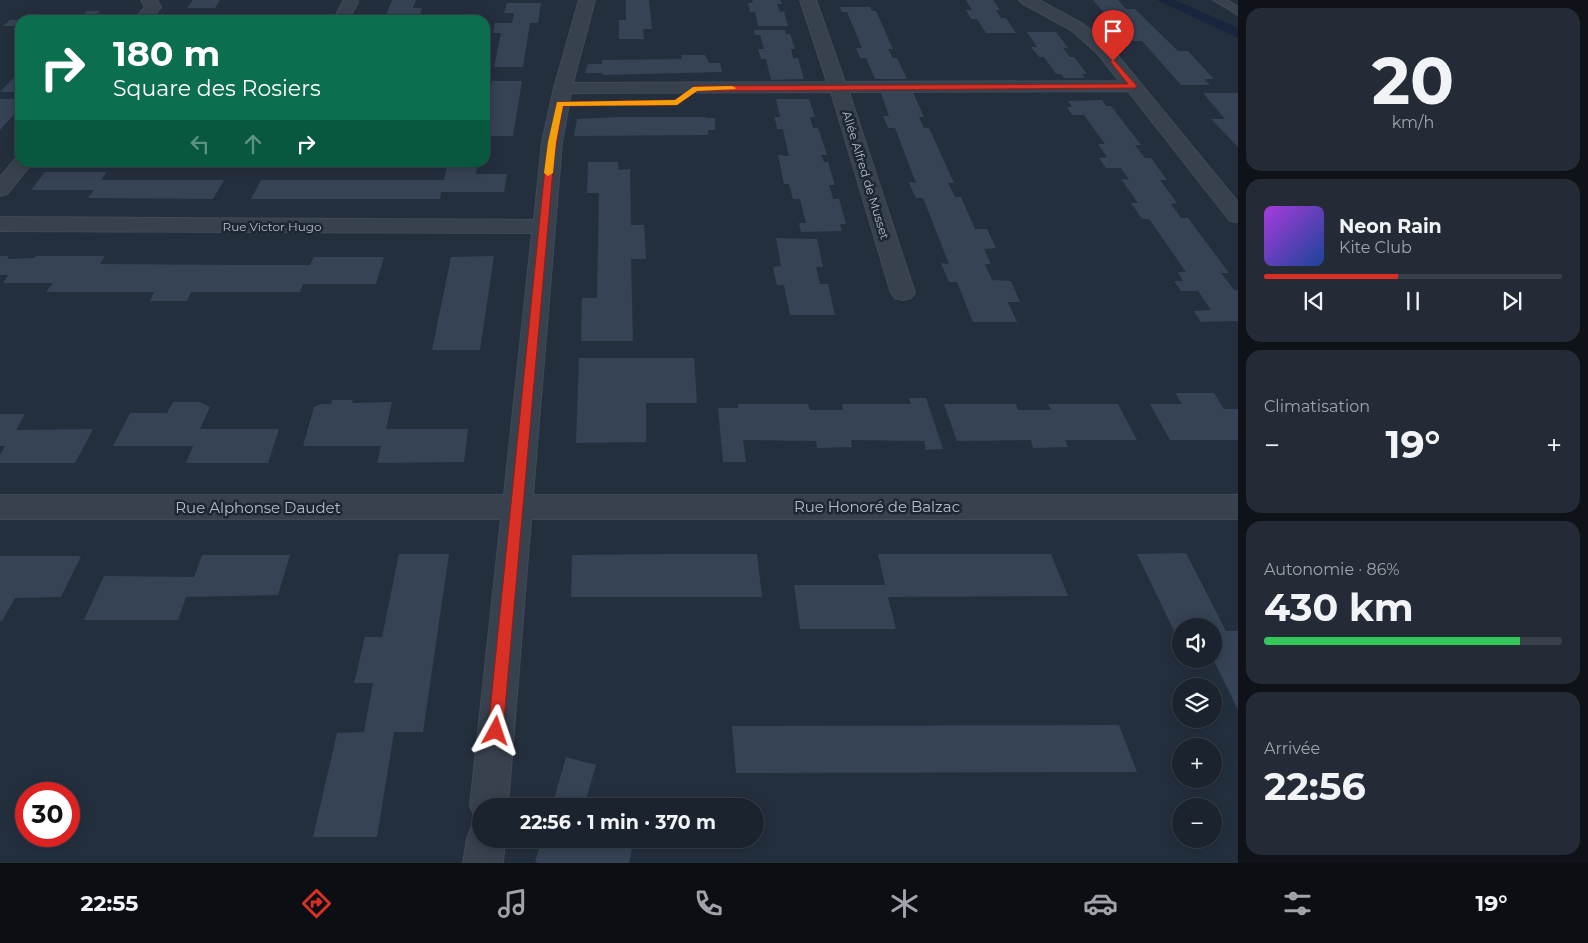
<!DOCTYPE html>
<html lang="fr">
<meta charset="utf-8">
<style>
body{margin:0;font-family:Montserrat,sans-serif;background:#242b36;color:#f1f3f6;height:100vh;display:flex;flex-direction:column;font-size:19px;white-space:nowrap}
*{box-sizing:border-box;margin:0}
p{font-size:16px;color:#a0a4aa}
.icon{flex:none;width:28px;height:28px;fill:none;stroke:currentColor;stroke-width:2;stroke-linecap:round;stroke-linejoin:round}
.map{position:relative;flex:1;overflow:hidden}
.drawer{display:flex;flex-direction:column;gap:8px;padding:8px;background:#0f1319;width:350px}
.drawer>*{flex:none}
.top-card{position:absolute;left:15px;top:15px;width:475px;height:152px;border-radius:15px;box-shadow:0 2px 12px #0003,0 0 0 1px #39404a;background:#0b6e4f;color:#fff;overflow:hidden}
.tools{position:absolute;left:1172px;top:618px;display:grid;gap:10px}
.tools a{display:grid;place-items:center;width:50px;height:50px;border-radius:50%;background:#1b232e;box-shadow:0 2px 12px #0003,0 0 0 1px #39404a;font-size:25px}
.speed{position:absolute;left:15px;top:782px;display:flex;gap:10px;font-size:25px;font-weight:700;text-align:center}
.speed>*{display:grid;place-content:center;width:65px;height:65px;border-radius:50%;background:#1b232e;box-shadow:0 2px 12px #0003,0 0 0 1px #39404a;line-height:1}
.speed .limit{border:8px solid #d22;background:#fff;color:#111}
.pin{position:absolute;display:grid;place-items:center;width:42px;height:42px;color:#fff;margin:-51px -21px;border-radius:50% 50% 50% 0;rotate:-45deg;box-shadow:0 0 5px #0007}
.pin .icon{rotate:45deg}
.me{position:absolute;width:55px;margin:-28px;rotate:5deg;stroke-linejoin:round;filter:drop-shadow(0 0 4px #0008)}
.turn{display:flex;align-items:center;gap:18px;height:105px;padding:0 15px;font-size:22px}
.turn .icon{width:65px;height:65px;stroke-width:2.5}
.turn b{display:block;font-size:35px;line-height:42px}
.lanes{display:flex;align-items:center;height:48px;padding:0 15px;background:#0003;justify-content:center;gap:25px;direction:ltr}
.lanes .off{opacity:.35}
.big{font-size:38px;font-weight:700;line-height:1.1}
.drawer .tile{flex:1;display:flex;flex-direction:column;justify-content:center;gap:8px;min-width:0;padding:0 18px;border-radius:15px;background:#242b36}
.drawer .dial{align-items:center;gap:0}
.dial b{font-size:65px;line-height:1}
.song{display:flex;align-items:center;gap:15px}
.cover{width:60px;height:60px;border-radius:8px;background:linear-gradient(135deg,hsl(280 70% 55%),hsl(220 70% 35%))}
.played{height:5px;border-radius:2px;background:linear-gradient(90deg,#d93025 45%,#39404a 45%)}
.keys{display:flex;justify-content:space-around;direction:ltr}
.heat{display:flex;justify-content:space-between;align-items:center;font-size:28px;direction:ltr}
.charge{height:8px;border-radius:4px;background:linear-gradient(90deg,#34c759 86%,#39404a 0)}
.trip{position:absolute;left:472px;top:798px;width:292px;height:50px;border-radius:25px;background:#1b232e;box-shadow:0 2px 12px #0003,0 0 0 1px #39404a;font-weight:700;line-height:50px;text-align:center}
.tabs{display:flex;height:80px;justify-content:space-around;align-items:center;background:#0b0e12;color:#a0a4aa}
.tabs .icon{width:35px;height:35px}
.tabs .current{color:#d93025}
.tabs b{font-size:22px;color:#f1f3f6}
main{display:flex;flex:1;min-height:0}
.map>svg:first-child{display:block}
.water{fill:#17263c}
.building{fill:#364354}
.lines{fill:none;stroke-linecap:round;stroke-linejoin:round}
.service-casing{stroke:#414a57;stroke-width:2}
.minor-casing{stroke:#414a57;stroke-width:2}
.service{fill:#38414e;fill-rule:evenodd}
.minor{fill:#38414e;fill-rule:evenodd}
.route{fill:#d93025;stroke:#8d1f18}
.slow{fill:#f59e0b}
.labels{text-anchor:middle;dominant-baseline:central;stroke-width:5;stroke-linejoin:round;paint-order:stroke}
.far-street-label{font-size:12px;fill:#b4bcc9;stroke:#1d2633}
.street-label{font-size:15px;fill:#b4bcc9;stroke:#1d2633}
</style>
<main>
<div class="map">
<svg width="1238" height="863" viewBox="0 0 1238 863">
<rect width="100%" height="100%" fill="#242f3e"/>
<path class="water" d="M1157,0h18l63,28v10z"/>
<path class="building" d="M193,0h27l-5,8h-28z
M392,0h24l-3,8h9l-4,12h-34z
M626,0h23l3,29h-9l1,10h-25v-19h7z
M752,0h28l2,4h-5l3,8 4,-1 4,15h-30l-3,-14h-5l-2,-9h5z
M966,0h27l7,10h-4l5,8h5l10,15h-30l-9,-14h-6l-5,-9h6z
M1093,0h25l8,9h9l43,42h10l26,28h-10l6,6h-29l-39,-44h-14z
M507,3h34l-3,20h-8l-7,44h-29l7,-34h-8l2,-10h17l2,-10h-10z
M840,7h30l2,4h4l17,38h-5l5,9h4l10,21h-32l-9,-21h-6l-4,-10h6l-15,-36h-5z
M87,11h13l-5,5h18l-4,4h-31z
M10,20h11l-7,6h-11z
M754,30h31l1,4h4l5,15h-4l2,9h5l6,21 -33,1 -5,-21h-5l-3,-10h6l-4,-14h-5z
M1027,32h29l12,16h-5l7,9h4l13,17h-5l3,4h-21l-3,-4h-5l-12,-17h-5l-8,-10h6z
M681,55h24l4,8h11l2,9 -119,3 -1,-2h-17l3,-9h14v-4l80,-1z
M20,71v21h-20z
M492,81h30l-9,55h-28v-23z
M913,92l11,25h-5l5,11h5l25,55h-6l7,14h6l14,32h12l9,19 -12,1 7,15h-6l7,16 19,1 9,21h-12l9,20h-44l-16,-40h-8l-8,-19 8,1 -26,-66h-7l-4,-8 -3,-8 7,1 -21,-55h-7l-5,-12h6l-8,-23z
M1203,93h35v54l-27,-28h14z
M0,99h20v9l-20,22z
M776,99h33l6,18h-5l3,11h5l9,27h-6l3,7h4l7,23h-6l2,6 2,8h6l7,25h-6l2,7 -41,1 -2,-9h7l-6,-24h-7l-4,-15h-5l-6,-29 11,1 -6,-27h-6l-1,-6 -2,-6h6z
M1102,100l4,6h5l30,39h-6l10,13h6l16,22h-7l17,23 -6,1 10,14h7l41,55h-8l13,17h4v31l-37,1 -7,-11 17,-1 -13,-19h-17l-7,-10h9l-5,-9h8l-37,-53h-7l-11,-16h7l-17,-24 8,1 -8,-12h-15l-7,-10 8,-1 -9,-13h7l-21,-29h-12l-5,-8h5l-4,-6z
M618,117h87l1,1h9v12h-7v5l-134,1 3,-17z
M588,162h30v8l12,-1 1,56h13l2,34h-15l2,82h-52l1,-43h15l2,-105h-12z
M447,167h30l-1,7h31l-3,18h-63l-1,7h-189l10,-19h183z
M45,172h62l-6,8h123l-11,19 -125,-1 6,-8h-63z
M776,238l41,1 6,28h-7l4,17h8l7,31h-45l-6,-30h-7l-4,-18 8,-1z
M0,256h9l-2,3 27,-1 2,-2h69l-5,8 139,1h71l4,-8h70l-8,27h-73l-3,8h-109l-4,9h-37l4,-9h-108l7,-9h-50l5,-8h-8z
M494,256l-14,94h-48l19,-93z
M579,358h115l3,45h-51v39l-70,1z
M1175,393h39l10,16h14v31h-68l-20,-36h32z
M909,398h17l17,51 -17,1 -2,-9 -73,-1 1,7 -35,1 -1,-7 -73,-1 3,22h-23l-5,-54h20v-4h70l2,6h33l-1,-6h69z
M332,400h21l-1,3 40,-1 -6,27h82l-4,33 -87,1 4,-17h-78l11,-39 7,-3h10z
M173,402h27l10,5 -10,22h79l-11,34h-82l7,-17h-80l17,-33h37z
M944,404h72l2,6h33l-3,-6h70l19,36h-72l3,7 -35,1 -2,-8 -74,1z
M0,414h25l-9,16 77,-1 -18,34h-75v-8l5,-9h-5z
M1186,553l40,78h12v79l-25,-51 1,-33h-33v5h-7l-37,-77z
M399,554h50l-26,178h-29l-17,105h-64l24,-104 27,-1 9,-49h-19l11,-46h17z
M664,554h93l5,43h-191l1,-42z
M878,554h173l17,42 -180,1 8,32h-96l-6,-44h91z
M202,555h88l-12,40 -92,2 -8,23h-94l20,-44 90,1z
M0,556h81l-20,41 -46,1 -13,23h-2z
M1119,725l18,47 -401,1 -4,-47z
M566,757l30,8 -12,41h-32z
M542,839h92l-5,24h-91l-3,-1z"/>
<g class="lines">
<g class="service-casing">
<path id="service" d="M1213,0h14l11,7v8z"/>
</g>
<g class="minor-casing">
<path id="minor" d="M141,0h16l4,7 -11,13h-16l11,-13z
M344,0h12l2,2 -9,18h-16z
M579,0h16l-22,83 254,-1 -27,-82h16l29,82 274,-1 -22,-28 -26,-23 -49,-27 -3,-3h20l44,24 26,21 129,157v20l-8,-1 -102,-130 -279,1 66,201 -4,5 -8,2 -8,-2 -4,-5 -60,-201 -260,1 -9,49 -29,353h705v24h-707l-23,287h-27v33h24l-2,24h-40l4,-24 5,-14 9,-3 -5,-3 -6,-13 31,-287h-501v-24h504l28,-262 -532,-2v-14l534,3 8,-78 12,-54z
M20,157v5h13l-26,32 -7,2v-19l16,-19z"/>
</g>
<use href="#service" class="service"/>
<use href="#minor" class="minor"/>
</g>
<path class="route" d="M1113,59l23,26v3l-439,3 -20,14 -114,1 -9,52 -51,573 -2,5 -5,2 -5,-2 -3,-5 58,-573 11,-56 118,-2 20,-14 433,-2 -18,-23z"/>
<path class="slow" d="M732,86l4,2 -1,1 -38,2 -20,14 -114,1 -7,36 -3,31 -5,3 -4,-3 4,-31 9,-40 118,-2 18,-13z"/>
<g class="labels">
<g class="far-street-label">
<text transform="translate(866 175) rotate(73)">Allée Alfred de Musset</text>
<text x="272" y="226">Rue Victor Hugo</text>
</g>
<g class="street-label">
<text x="877" y="506">Rue Honoré de Balzac</text>
<text x="258" y="507">Rue Alphonse Daudet</text>
</g>
</g>
</svg>
<div class="tools">
<a><svg class="icon" aria-label="sound" viewBox="0 0 24 24"><path d="M4 9h4l5-4v14l-5-4H4zM17 9q2 3 0 6"/></svg></a>
<a><svg class="icon" aria-label="layers" viewBox="0 0 24 24"><path d="M12 4l9 5-9 5-9-5zM3 14l9 5 9-5"/></svg></a>
<a>+</a>
<a>−</a>
</div>
<div class="speed"><div class="limit">30</div></div>
<div class="pin" style="left:1113px;top:61px;background:#d93025"><svg class="icon" aria-label="arrive" viewBox="0 0 24 24"><path d="M6 21V4h12l-3 4 3 4H6"/></svg></div>
<svg class="me" style="left:496px;top:731px" viewBox="-20 -20 40 40"><path d="M0-17L14 15 0 8-14 15z" fill="#d93025" stroke="#fff" stroke-width="4"/></svg>
<div class="trip">22:56 · 1 min · 370 m</div>
<div class="top-card">
<div class="turn"><svg class="icon" aria-label="right" viewBox="0 0 24 24"><path d="M7 20v-9h11M14 6l5 5-5 5"/></svg><div><b>180 m</b>Square des Rosiers</div></div>
<div class="lanes"><svg class="icon off" aria-label="left" viewBox="0 0 24 24"><path d="M17 20v-9H6M10 6l-5 5 5 5"/></svg><svg class="icon off" aria-label="ahead" viewBox="0 0 24 24"><path d="M12 20V5M6 11l6-6 6 6"/></svg><svg class="icon" aria-label="right" viewBox="0 0 24 24"><path d="M7 20v-9h11M14 6l5 5-5 5"/></svg></div>
</div>
</div>
<section class="drawer">
<div class="tile dial"><b>20</b><p>km/h</p></div>
<div class="tile">
<div class="song"><i class="cover"></i><div><b>Neon Rain</b><p>Kite Club</p></div></div>
<div class="played"></div>
<div class="keys"><svg class="icon" aria-label="previous" viewBox="0 0 24 24"><path d="M18 5L8 12l10 7zM5 5v14"/></svg><svg class="icon" aria-label="pause" viewBox="0 0 24 24"><path d="M8 5v14M16 5v14"/></svg><svg class="icon" aria-label="next" viewBox="0 0 24 24"><path d="M6 5l10 7-10 7zM19 5v14"/></svg></div>
</div>
<div class="tile"><p>Climatisation</p>
<div class="heat"><a>−</a><b class="big">19°</b><a>+</a></div>
</div>
<div class="tile"><p>Autonomie · 86%</p><b class="big">430 km</b><div class="charge"></div></div>
<div class="tile"><p>Arrivée</p><b class="big">22:56</b></div>
</section>
</main>
<nav class="tabs">
<b>22:55</b>
<svg class="icon current" aria-label="directions" viewBox="0 0 24 24"><path d="M12 3l9 9-9 9-9-9zM9 14v-3h6M13 9l2 2-2 2"/></svg>
<svg class="icon" aria-label="music" viewBox="0 0 24 24"><path d="M9 18V5l10-2v13"/><circle cx="6" cy="18" r="3"/><circle cx="16" cy="16" r="3"/></svg>
<svg class="icon" aria-label="phone" viewBox="0 0 24 24"><path d="M5 4h4l2 5-3 2q2 4 5 5l2-3 5 2v4C11 20 4 13 5 4z"/></svg>
<svg class="icon" aria-label="climate" viewBox="0 0 24 24"><path d="M12 3v18M4 7l16 10M4 17L20 7"/></svg>
<svg class="icon" aria-label="car" viewBox="0 0 24 24"><path d="M5 17H2v-5l4-1 3-4h7l3 4 3 1v5h-3M9 17h6M6 11h13"/><circle cx="7" cy="17" r="2"/><circle cx="17" cy="17" r="2"/></svg>
<svg class="icon" aria-label="filters" viewBox="0 0 24 24"><path d="M4 7h16M4 17h16"/><circle cx="9" cy="7" r="2"/><circle cx="15" cy="17" r="2"/></svg>
<b>19°</b>
</nav>
